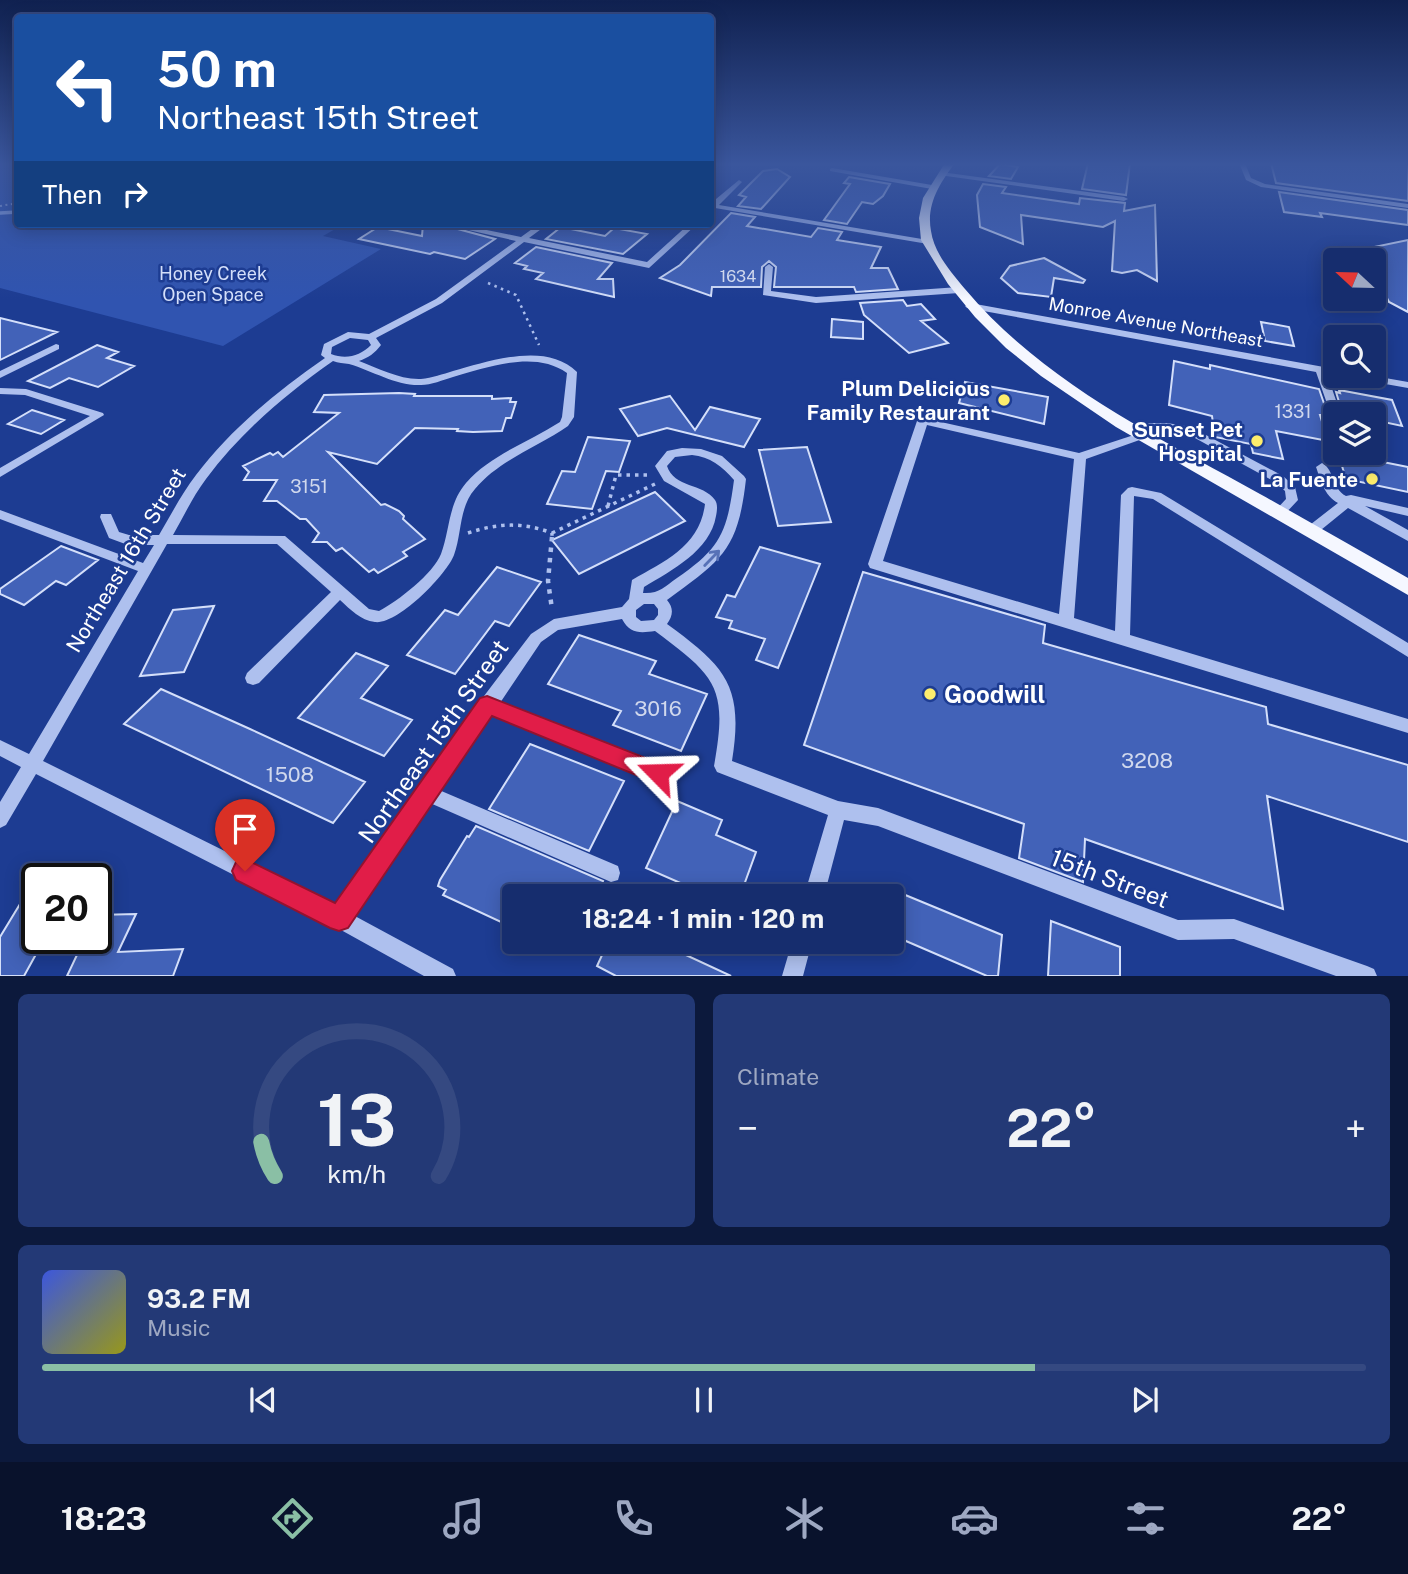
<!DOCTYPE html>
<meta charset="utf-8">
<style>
body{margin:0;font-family:"Public Sans",sans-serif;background:#233976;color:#f1f3f6;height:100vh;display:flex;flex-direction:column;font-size:26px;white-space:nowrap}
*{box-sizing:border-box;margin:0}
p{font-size:23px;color:#9ea8c2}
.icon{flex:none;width:38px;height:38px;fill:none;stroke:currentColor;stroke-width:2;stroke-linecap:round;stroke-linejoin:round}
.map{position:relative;height:976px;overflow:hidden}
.side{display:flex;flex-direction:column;gap:18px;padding:18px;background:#0c193c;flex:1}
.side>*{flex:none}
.guide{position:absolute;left:14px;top:14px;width:700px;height:214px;border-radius:7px;box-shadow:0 4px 18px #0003,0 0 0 2px #354981;background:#1a4fa0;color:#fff;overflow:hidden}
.needle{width:46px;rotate:292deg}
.tools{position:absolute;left:1323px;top:248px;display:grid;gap:14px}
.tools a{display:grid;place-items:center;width:63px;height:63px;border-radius:7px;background:#162d6e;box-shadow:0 4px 18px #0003,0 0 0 2px #354981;font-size:35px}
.speed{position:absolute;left:21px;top:863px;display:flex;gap:14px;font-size:35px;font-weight:700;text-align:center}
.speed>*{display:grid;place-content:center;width:91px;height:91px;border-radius:50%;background:#162d6e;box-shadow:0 4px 18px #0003,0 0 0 2px #354981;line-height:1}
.speed .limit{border:4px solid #111;border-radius:10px;background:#fff;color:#111}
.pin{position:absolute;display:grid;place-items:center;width:60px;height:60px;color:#fff;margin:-72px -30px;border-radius:50% 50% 50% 0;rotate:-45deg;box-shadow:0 0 7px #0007}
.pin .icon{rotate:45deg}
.me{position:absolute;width:77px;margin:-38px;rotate:292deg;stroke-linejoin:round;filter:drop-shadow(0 0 5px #0008)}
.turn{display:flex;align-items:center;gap:24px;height:147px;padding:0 28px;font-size:32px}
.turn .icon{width:91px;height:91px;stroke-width:2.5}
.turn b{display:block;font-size:49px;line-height:60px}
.then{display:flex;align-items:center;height:66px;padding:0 28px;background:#0003;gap:14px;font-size:26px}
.big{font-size:52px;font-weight:700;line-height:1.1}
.side .widget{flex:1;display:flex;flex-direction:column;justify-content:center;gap:10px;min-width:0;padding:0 24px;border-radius:10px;background:#233976}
.side .dial{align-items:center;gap:0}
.dial svg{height:182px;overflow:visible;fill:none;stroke:#354981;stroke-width:7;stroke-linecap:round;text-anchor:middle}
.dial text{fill:#f1f3f6;stroke:none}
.song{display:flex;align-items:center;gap:21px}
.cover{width:84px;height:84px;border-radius:10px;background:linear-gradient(135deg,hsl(230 70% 55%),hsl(60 70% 35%))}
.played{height:7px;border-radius:4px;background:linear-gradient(90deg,#8abfa5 75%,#354981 75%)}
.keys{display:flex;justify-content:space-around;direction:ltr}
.heat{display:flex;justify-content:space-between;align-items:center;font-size:38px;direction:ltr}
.side .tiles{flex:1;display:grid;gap:18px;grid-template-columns:1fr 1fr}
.widget:last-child{grid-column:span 2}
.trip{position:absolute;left:502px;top:884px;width:402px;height:70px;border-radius:7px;background:#162d6e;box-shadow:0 4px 18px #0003,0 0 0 2px #354981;font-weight:700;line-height:70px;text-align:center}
.dock{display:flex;height:112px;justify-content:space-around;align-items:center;background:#09122c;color:#9ea8c2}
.dock .icon{width:49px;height:49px}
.dock .on{color:#8abfa5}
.dock b{font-size:32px;color:#f1f3f6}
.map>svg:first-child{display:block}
.green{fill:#3054b0}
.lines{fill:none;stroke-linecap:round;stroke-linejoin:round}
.stream{stroke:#a1b8f0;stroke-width:3.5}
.building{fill:#4262b8;stroke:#d4dffa;stroke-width:2}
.path-far3{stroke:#aec0ee;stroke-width:2;stroke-dasharray:2 3.5;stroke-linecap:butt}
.path-far2{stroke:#aec0ee;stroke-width:2.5;stroke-dasharray:2.5 4.5;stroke-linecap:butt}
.path-far1{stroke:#aec0ee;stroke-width:3.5;stroke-dasharray:3.5 5;stroke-linecap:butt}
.path{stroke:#aec0ee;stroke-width:4.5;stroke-dasharray:4.5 6;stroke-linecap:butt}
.minor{fill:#aec0ee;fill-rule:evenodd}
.major{fill:#f5f7ff;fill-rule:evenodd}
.oneway{stroke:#5771b7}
.route{fill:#e11d48;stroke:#92132f;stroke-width:2}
.poi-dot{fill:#fded6d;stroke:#1d3c92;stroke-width:2.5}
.labels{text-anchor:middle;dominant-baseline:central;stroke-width:5;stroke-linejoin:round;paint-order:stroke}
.far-number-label{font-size:16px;fill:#d0d8ed}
.far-park-label{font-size:18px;fill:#d4dffa;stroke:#1d3c92}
.far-street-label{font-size:18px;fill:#fff;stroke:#1d3c92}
.number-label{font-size:18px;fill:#d0d8ed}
.poi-label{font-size:21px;font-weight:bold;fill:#fff;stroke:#1d3c92;text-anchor:end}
.street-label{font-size:21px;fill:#fff;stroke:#1d3c92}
.near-number-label{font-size:21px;fill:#d0d8ed}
.near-poi-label{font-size:24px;font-weight:bold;fill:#fff;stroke:#1d3c92;text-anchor:start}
.near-street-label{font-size:24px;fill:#fff;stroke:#1d3c92}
</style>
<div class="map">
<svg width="1408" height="976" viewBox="0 0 1408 976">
<rect width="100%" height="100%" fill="#1d3c92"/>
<path class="green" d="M0,163h17l1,61h326l-21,12 58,13 -158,97 -223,-58z"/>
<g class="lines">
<path class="stream" d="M0,213l18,-1"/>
</g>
<path class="building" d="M1088,163h42l-4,32 -44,-6z
M1271,163h137v38l-132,-18z
M1000,164l18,3 -7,12 -22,-3z
M777,169l13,8 -29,32 -23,-3 8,-9 -7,-2 24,-24z
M849,177l41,7 -7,12 -10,8 -11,-2 -15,22 -23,-4 26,-36 -6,-1z
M983,184l23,3 -4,6 77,11 1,-6 45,5 -1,8 31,-6 2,76 -20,-11 -15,3 -10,-2 3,-50 -12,6 -82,-12 2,29 -43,-17 -3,-32z
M1279,192l129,18v15l-88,-12 2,4 -38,-5z
M731,213l24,4 -8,9 64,11 7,-9 24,4 -5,8 44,7 -10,21h17l10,21 -42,3 -2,-5h-80l2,-20 -7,-6 -7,6 -1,20h-49l-1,9 -51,-18 20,-13z
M423,224h16l56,15 -30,20 -31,-7 -4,2 -71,-15 19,-12 44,9z
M561,227l44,9 9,-8 33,6 -24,20 -77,-15z
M1408,240v72l-19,-10 -15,-29v-26z
M536,247l76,16 -14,16h15l1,18 -78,-18 7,-6 -19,-4 3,-3 -12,-3z
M1044,258l41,22 -2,3 -29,-5 -3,19 -33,-4 -17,-15 9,-12z
M903,300l4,6 14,-2 14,15 -14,2 27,22 -39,10 -45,-38 -4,-12z
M0,318l57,14 -57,28z
M832,319l31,3v17l-32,-2z
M1261,322l28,5 5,19 -29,-5z
M97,345l21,7 -11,6 27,8 -36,21 -29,-9 -19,10 -22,-7z
M1174,361l36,8v-4l109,24 9,26h-8l8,26 -52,-10 7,28 -30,-6 -2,-9 -36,-7 -3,-21 -43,-11z
M965,382l83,15 -4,27 -85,-21z
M1339,390l53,10 10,26 -28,-6v-5h-31l-7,-23 4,1z
M399,393l16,1 -1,2h78v3l19,-1 -1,4h6l-5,16h-5l-4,13 -29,1 -16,-1 1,-2 -43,-1 -38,36 -49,-12 53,53 4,-1 14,7 5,5 -1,3 22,20 -22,13 4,4 -29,17 -4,-4 -5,3 -27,-24 -6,3 -9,-9h-14l6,-9 -13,-14h-6l-23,-18h-13l13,-21h-33l5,-8 -6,-6 27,-13 3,2 5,-3 5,5 56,-44 -25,-1 10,-17z
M670,396l25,34 15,-23 50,12 -16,28 -77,-19 -29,8 -18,-27z
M32,410l32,10 -23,14 -33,-10z
M588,437l42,4 -11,31 -13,-1 -14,38 -45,-5 15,-33 13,1z
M807,447l24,75 -53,4 -19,-76z
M1338,453l70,14v25l-62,-13z
M655,492l30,29 -106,53 -27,-34z
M61,546l37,14 -32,25 -10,-4 -32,24 -24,-11v-5z
M760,547l60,17 -42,104 -22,-8 9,-21 -36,-11 3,-7 -16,-4 11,-22 8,2z
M497,567l44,15 -32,44 -14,-5 -40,53 -48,-19 38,-45 13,5z
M863,572l182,53 -2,18 223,64 2,17 140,41v77l-141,-46 16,113 -198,-70 -2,43 -64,-24 5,-34 -220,-79z
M214,606l-30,66 -44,4 33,-66z
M579,635l77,26 -7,13 58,20 -26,57 -68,-26 8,-14 -73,-27z
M356,653l32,13 -27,32 51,22 -28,36 -86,-38z
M161,689l89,40 115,53 -32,41 -209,-99z
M530,744l94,37 -35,70 -100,-42z
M677,801l45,19 -6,15 40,17 -16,44h-30l-64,-28z
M476,826l127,55 -7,15h-82v32l-71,-33 3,-5 -8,-4 2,-6 27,-44 2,1z
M37,876v62h8l-21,38h-24v-39z
M898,892l104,43 -4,41h-11l-95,-41v-17z
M136,914l-18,38 65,-3 -10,27h-106l18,-38h11v-23z
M1051,921l69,26v29h-72z
M608,942h50l73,34h-115l-19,-10z"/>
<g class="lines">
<path class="path-far3" d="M0,206l18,-3"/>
<path class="path-far2" d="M488,283l28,12 23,50"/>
<path class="path-far1" d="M608,506l8,-31h32
M468,533c30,-10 55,-11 84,0v5
M552,533l103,-49"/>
<path class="path" d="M552,537l-4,44 4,28"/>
<path class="minor" d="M1239,163h6l6,15 14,6 143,20v4l-147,-21 -15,-7z
M832,168l100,17 4,2 -4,2 -102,-18v-2z
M941,172l183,25 4,2 -4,2 -185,-26v-2z
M739,180l3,2 -23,23 209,35 4,2 -4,2 -213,-36 -5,2v-6z
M442,224h15l64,13 18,-13h9l-19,14 118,24 42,-38h8l-48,44 -125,-26 -82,61 -66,35 5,7c-6,8 -13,13 -22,16 19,7 41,19 62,18 11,-1 22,-5 32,-8 37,-10 93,-30 124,1l-3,45 -6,9c-30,21 -69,34 -93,63 -16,18 -13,44 -21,66 -7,19 -56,70 -79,67 -15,-2 -24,-12 -35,-22l-81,83 -6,2 -6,-2 -2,-5 2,-5 84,-81 -54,-48h-110l-124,217 293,145 145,-206 50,-66 23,-15 68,-12 7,-8 3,-19c33,-19 68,-34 73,-76l-41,-23 -9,-15 12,-15 15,-3 19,1 21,7 22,20 2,3c-8,71 -23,80 -79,121 7,8 6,16 0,24 59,43 77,62 65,137l106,40 40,7 300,112 56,-1 133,47 7,3 3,7h-41l-102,-37 -56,1 -300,-114 -34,-6 -20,76h-20l24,-81 -111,-43 -3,-6c14,-78 3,-89 -59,-135 -15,2 -25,3 -33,-12l-64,11 -17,12 -41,61 164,64 3,6 -3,6 -6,2 -166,-67 -53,76 179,76 2,7 -2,7 -7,2 -181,-79 -77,112 100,54 3,7h-32l-92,-51 -296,-151 -30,51 -6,3v-26l21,-35 -21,-11v-16l29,14 109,-183 -138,-52v-9l143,53 11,-18h-26l-19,-7 -9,-21 1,-3h10l8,18 10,3h30c12,-20 23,-42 37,-60 35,-46 81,-84 129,-117l-4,-3 3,-11 24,-12 21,2 67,-35 80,-58zM350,338l18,2 3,5c-11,11 -25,15 -40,9l1,-7zM333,361c5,2 11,2 16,3 24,7 47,22 72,21 10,0 22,-5 32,-8 35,-10 82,-27 114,-4l-5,44 -2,5c-31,20 -70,33 -94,61 -18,21 -16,47 -25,71 -8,20 -43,47 -62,57l-10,-2 -84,-73 -112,-1c11,-19 20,-39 33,-56 35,-47 80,-85 127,-118zM692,455c18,2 30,11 42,25 -7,52 -13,68 -57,98 -13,9 -18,16 -34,15l1,-6c28,-17 66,-36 72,-71 1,-5 2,-12 -1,-16 -12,-17 -41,-12 -48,-34l8,-9zM644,604h10l4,5v6l-4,5 -13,1 -5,-4v-7z
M769,264l4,3 -2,24 45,6 143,-10 4,3 -4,3 -143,10 -53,-8 2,-28z
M970,303l365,66v6l-8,-1 14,41h-6v3l-4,-3 -15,-43 -349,-64 -2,-2z
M56,344l3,1v4l-59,29v-7z
M1352,376h22l34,6v6l-51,-9z
M0,388l26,1 77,24 1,2 -104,62v-9l90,-52 -65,-21 -25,-1z
M923,418l156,35 61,-20h8l2,2 -2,2 -62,22 -12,159 41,13 6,-136 7,-7 4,-1 29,6 247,150v14l-255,-158 -19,-3 -4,139 278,84v14l-538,-165 -2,-4 49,-143zM927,425l147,34 -15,155 -176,-53z
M1129,423h38l24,4 92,49 12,11 3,13 -15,16h-8l-2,-3 13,-14 -1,-8 -10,-9 -91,-50 -17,-3 -42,-1 -2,-2 2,-2z
M1322,463c13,7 9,25 24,33l5,-1 57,13v8l-43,-10 43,24v11l-60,-33 -32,26h-10l-2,-3 2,-3 32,-25c-14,-8 -17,-22 -22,-36z
M792,942h20l-9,34h-21z"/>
<path class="major" d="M945,163h10c-15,20 -29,41 -24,68 3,22 20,41 34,58 78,93 190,147 295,205 50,28 99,56 148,84v17l-292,-168 -75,-51 -35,-28 -31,-31 -27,-33 -27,-44 -2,-22 4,-20z"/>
</g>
<defs><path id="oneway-shaft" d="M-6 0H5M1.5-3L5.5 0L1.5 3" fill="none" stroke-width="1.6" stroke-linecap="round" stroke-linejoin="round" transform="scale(1.75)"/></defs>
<use class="oneway" href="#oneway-shaft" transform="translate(712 558) rotate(-46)"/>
<linearGradient id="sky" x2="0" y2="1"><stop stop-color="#102150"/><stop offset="0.55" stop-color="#3a569d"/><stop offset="1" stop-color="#3a569d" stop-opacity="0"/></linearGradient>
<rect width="1408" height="299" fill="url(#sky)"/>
<path class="route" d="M487,696l179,70 3,7 -3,8 -8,3 -166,-68 -144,212 -9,3 -9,-3 -94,-48 -4,-9 4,-9 9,-3 90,44 145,-205z"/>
<g class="poi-dot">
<circle cx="1004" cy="400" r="7"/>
<circle cx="1257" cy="441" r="7"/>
<circle cx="1372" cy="479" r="7"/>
<circle cx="930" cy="694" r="7"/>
</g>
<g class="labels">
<g class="far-number-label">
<text x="738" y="276">1634</text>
</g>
<g class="far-park-label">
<text x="213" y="273">Honey Creek<tspan x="213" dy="21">Open Space</tspan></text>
</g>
<g class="far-street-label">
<text transform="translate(1156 322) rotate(10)">Monroe Avenue Northeast</text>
</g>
<g class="number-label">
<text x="1293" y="411">1331</text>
<text x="309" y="486">3151</text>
</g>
<g class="poi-label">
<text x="990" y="388">Plum Delicious<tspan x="990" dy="24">Family Restaurant</tspan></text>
<text x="1243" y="429">Sunset Pet<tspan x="1243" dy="24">Hospital</tspan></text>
<text x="1358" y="479">La Fuente</text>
</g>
<g class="street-label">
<text transform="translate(126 560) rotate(-59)">Northeast 16th Street</text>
</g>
<g class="near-number-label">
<text x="658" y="708">3016</text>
<text x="1147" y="760">3208</text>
<text x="290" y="774">1508</text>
</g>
<g class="near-poi-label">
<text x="944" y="694">Goodwill</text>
</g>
<g class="near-street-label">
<text transform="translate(433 741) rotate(-55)">Northeast 15th Street</text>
<text transform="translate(1110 878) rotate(21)">15th Street</text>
</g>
</g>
</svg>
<div class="tools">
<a><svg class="needle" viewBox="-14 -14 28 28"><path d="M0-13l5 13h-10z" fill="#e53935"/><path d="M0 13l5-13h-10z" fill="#9ea8c2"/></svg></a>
<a><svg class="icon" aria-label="search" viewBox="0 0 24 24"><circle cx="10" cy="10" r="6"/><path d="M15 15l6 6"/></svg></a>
<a><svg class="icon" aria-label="layers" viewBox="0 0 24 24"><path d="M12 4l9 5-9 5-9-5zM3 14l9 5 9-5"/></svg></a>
</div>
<div class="speed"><div class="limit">20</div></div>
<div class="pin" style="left:245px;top:871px;background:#d93025"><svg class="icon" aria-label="arrive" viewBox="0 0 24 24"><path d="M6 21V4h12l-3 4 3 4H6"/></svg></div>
<svg class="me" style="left:658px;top:773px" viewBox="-20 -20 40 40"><path d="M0-17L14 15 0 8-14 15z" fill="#e11d48" stroke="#fff" stroke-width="4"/></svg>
<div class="trip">18:24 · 1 min · 120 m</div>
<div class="guide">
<div class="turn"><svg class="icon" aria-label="left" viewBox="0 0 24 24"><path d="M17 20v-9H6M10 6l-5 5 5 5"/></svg><div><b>50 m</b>Northeast 15th Street</div></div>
<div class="then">Then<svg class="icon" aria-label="right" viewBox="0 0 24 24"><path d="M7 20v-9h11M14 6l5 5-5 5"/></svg></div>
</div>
</div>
<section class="side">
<div class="tiles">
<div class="widget dial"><svg viewBox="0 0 100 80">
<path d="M14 69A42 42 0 1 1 86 69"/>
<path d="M14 69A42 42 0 0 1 8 54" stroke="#8abfa5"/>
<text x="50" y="56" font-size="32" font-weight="700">13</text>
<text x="50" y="72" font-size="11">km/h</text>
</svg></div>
<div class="widget"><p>Climate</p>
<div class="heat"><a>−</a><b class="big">22°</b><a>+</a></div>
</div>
<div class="widget">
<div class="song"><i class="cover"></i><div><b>93.2 FM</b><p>Music</p></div></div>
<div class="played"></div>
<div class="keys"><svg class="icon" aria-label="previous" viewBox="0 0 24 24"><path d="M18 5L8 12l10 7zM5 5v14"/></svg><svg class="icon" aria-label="pause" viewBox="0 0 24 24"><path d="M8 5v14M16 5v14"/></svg><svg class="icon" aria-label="next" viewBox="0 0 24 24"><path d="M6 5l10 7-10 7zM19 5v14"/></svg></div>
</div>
</div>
</section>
<nav class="dock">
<b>18:23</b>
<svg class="icon on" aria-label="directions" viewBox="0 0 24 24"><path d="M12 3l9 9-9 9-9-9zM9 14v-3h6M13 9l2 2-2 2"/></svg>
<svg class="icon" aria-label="music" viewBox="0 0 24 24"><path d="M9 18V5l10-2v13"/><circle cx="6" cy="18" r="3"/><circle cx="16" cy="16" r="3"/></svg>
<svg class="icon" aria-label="phone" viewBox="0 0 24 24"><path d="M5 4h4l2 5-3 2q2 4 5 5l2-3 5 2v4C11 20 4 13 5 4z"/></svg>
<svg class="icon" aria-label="climate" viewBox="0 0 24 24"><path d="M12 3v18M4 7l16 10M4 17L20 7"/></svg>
<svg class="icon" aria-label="car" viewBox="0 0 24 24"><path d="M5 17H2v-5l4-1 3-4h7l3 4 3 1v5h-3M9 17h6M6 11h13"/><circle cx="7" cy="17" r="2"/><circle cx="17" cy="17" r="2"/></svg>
<svg class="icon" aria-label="filters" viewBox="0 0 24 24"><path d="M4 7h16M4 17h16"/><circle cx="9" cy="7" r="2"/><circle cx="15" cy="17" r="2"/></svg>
<b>22°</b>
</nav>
